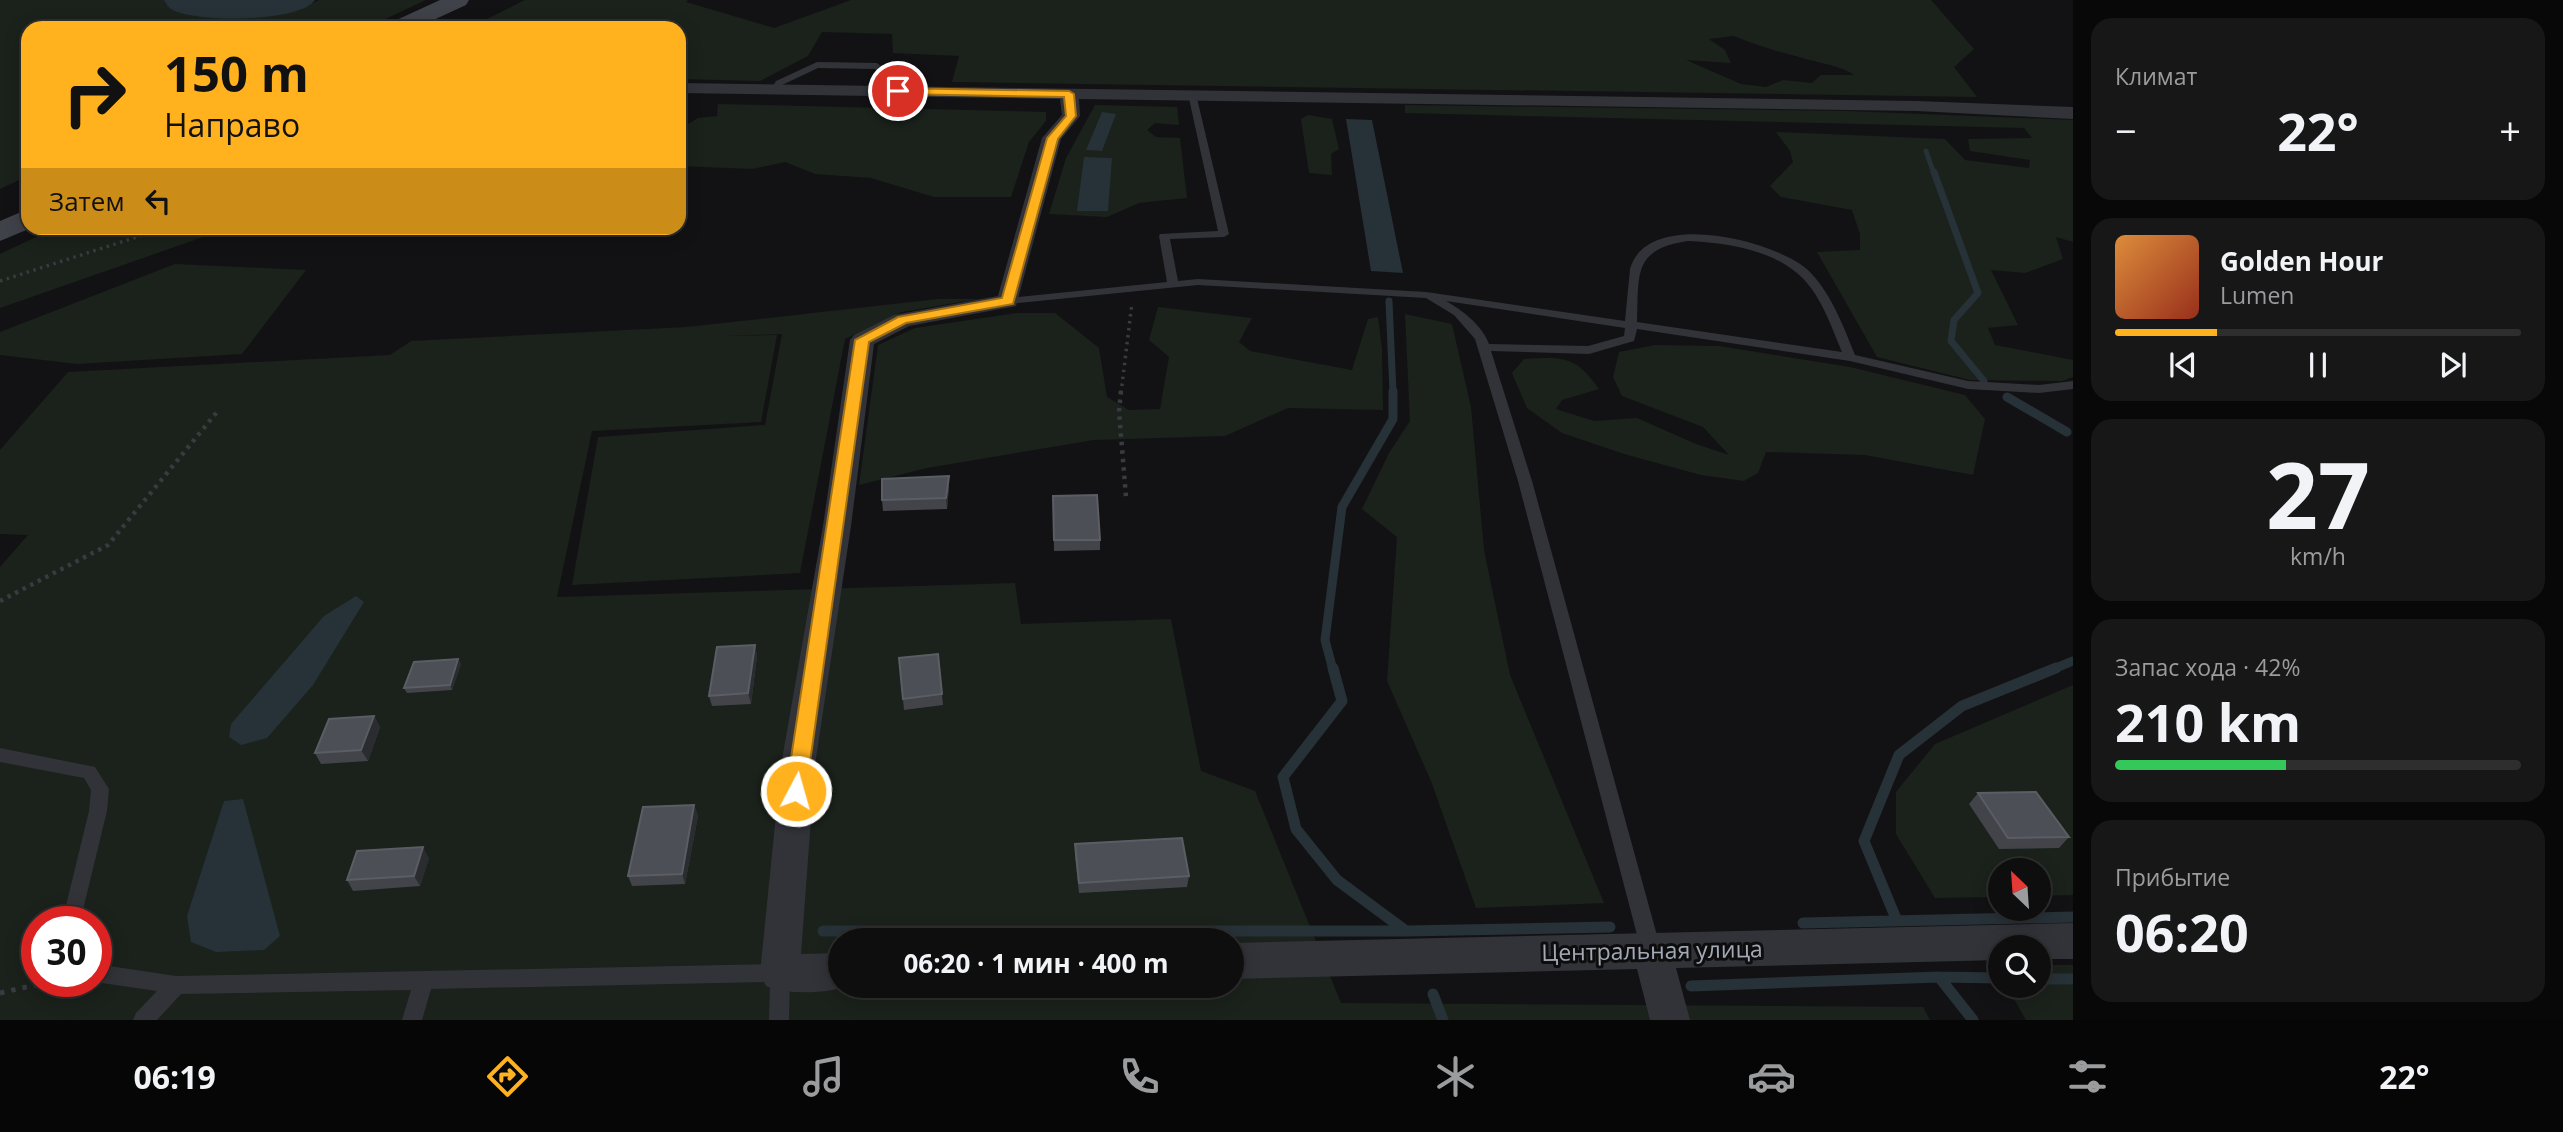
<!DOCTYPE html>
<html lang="ru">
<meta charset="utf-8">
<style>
body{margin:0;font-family:"Open Sans",sans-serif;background:#171718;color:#f1f3f6;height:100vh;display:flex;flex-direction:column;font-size:26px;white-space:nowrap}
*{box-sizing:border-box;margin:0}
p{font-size:23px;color:#9b9c9e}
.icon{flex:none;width:38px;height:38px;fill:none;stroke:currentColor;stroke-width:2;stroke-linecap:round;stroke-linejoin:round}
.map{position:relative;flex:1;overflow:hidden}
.panel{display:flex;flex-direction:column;gap:18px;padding:18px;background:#080808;width:490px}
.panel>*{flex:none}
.top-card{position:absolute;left:21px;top:21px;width:665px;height:214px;border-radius:21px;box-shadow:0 4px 18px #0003,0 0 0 2px #2e2e2f;background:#ffb11e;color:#111;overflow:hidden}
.needle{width:46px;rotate:335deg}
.buttons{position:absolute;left:1988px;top:858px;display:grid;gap:14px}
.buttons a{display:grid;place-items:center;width:63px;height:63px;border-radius:50%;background:#0e0e0f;box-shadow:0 4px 18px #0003,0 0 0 2px #2e2e2f;font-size:35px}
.speed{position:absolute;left:21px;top:906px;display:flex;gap:14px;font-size:35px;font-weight:700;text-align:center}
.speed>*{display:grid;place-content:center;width:91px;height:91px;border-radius:50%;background:#0e0e0f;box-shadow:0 4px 18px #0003,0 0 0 2px #2e2e2f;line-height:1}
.speed .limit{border:10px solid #d22;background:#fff;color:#111}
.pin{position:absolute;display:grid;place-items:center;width:60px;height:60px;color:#fff;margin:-30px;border:4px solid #fff;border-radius:50%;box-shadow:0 2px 7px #0007}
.me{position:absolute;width:77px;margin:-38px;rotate:6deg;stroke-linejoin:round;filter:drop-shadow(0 0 5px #0008)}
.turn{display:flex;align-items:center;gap:24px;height:147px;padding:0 28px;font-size:32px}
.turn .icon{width:91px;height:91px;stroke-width:2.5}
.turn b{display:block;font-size:49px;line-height:60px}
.then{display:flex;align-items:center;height:66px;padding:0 28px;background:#0003;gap:14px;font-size:26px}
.big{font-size:52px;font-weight:700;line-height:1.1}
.panel .card{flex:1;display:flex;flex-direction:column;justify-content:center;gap:10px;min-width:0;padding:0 24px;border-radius:21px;background:#171718}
.panel .dial{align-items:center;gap:0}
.dial b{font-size:91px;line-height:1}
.song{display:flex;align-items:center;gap:21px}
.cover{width:84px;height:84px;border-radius:10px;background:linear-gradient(135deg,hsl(30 70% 55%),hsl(10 70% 35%))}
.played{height:7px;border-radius:4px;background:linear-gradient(90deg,#ffb11e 25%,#2e2e2f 25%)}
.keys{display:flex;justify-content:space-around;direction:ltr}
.heat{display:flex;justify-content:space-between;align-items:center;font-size:38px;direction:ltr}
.charge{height:10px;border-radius:5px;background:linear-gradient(90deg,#34c759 42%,#2e2e2f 0)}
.trip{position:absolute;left:828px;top:928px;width:416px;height:70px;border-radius:35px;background:#0e0e0f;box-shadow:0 4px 18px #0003,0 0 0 2px #2e2e2f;font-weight:700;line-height:70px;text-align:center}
.tabs{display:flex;height:112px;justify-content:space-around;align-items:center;background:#060606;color:#9b9c9e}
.tabs .icon{width:49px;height:49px}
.tabs .selected{color:#ffb11e}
.tabs b{font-size:32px;color:#f1f3f6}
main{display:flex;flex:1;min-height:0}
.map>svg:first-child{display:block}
.green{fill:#1a221b;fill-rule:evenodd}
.water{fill:#273138}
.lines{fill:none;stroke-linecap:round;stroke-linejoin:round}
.stream-far3{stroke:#273138;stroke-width:5}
.stream-far2{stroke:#273138;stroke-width:7}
.stream-far1{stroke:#273138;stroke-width:9}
.stream{stroke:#273138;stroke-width:11}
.river{fill:#273138;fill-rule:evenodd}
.path-far2{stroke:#383b40;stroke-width:3.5;stroke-dasharray:2.5 4.5;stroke-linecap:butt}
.path-far1{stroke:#383b40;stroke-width:4.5;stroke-dasharray:3.5 5;stroke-linecap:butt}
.path{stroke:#383b40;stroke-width:5;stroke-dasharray:4.5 7;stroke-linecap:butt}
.lane{fill:#323339;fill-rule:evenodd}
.street{fill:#323339;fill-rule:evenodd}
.secondary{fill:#404249;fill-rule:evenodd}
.wall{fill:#43444a}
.shaded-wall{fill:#2b2c30}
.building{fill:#4d4f56;stroke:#5b5d65;stroke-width:2}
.route{fill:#ffb11e;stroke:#a67314;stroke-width:2}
.labels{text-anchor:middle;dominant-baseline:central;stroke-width:6;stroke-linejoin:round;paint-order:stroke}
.near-street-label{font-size:23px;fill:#a2a8b6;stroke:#0d0d0e}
</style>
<main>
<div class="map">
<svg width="2073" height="1020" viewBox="0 0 2073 1020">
<rect width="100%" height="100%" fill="#121214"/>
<path class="green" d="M0,0h167l3,6c37,7 116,13 149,-6h107l-60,28h-338v148l-28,13z
M525,0h163l-2,2 88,26 77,-28h1080l43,49 -20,18 23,30 -1025,-15 7,-26 -66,-3 -1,-19 -70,-2 -14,24 -48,25 -81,-2v-51h-210zM1734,36c26,11 56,19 84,26 14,4 25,5 36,13h-33l-9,8 -29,-3 -17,7 -25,-3 -55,-24 45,3 -6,-13 -16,-11z
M718,104l328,8v9l-17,21 -18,55h-77l-63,-19 -56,-4 -30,-12 -33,7 -73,-3v-41l6,1 13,-8 19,-2z
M1095,105l82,2 2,18 -24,-2 -8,7 9,7 24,1 7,60 -48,5 -32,14 -58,-3 17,-56z
M1405,105l443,6 225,9v122l-17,-5 7,22 -38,14 -34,-3 27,55 -30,3 7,17 78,15v17l-11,4 -92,-1 -93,-23 -60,-105 43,-2v-16l-8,-24 -71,-13 -11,-11 23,-24 -3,-11 -14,-19 169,7 20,21 64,8 1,-8 -60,-9 -2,-12 64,-1 -8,-10 -619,-15z
M1308,115l24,4 7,30 -8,5 1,21 -23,-2 -8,-54z
M55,228h174l-229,80v-54z
M175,264l131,6 -64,84 -165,10 -77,-9v-23z
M938,299h41l-77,13 -57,27 -45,234 -228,12 26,-148 167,-12 17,-91 -58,2 53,-1 -16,87 -169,9 -35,166 458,-14 6,41 150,-5 30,152 54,20 86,212 582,4 7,13h-1930v-453l28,-32 -28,-1v-84l68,-78 322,-17 21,-14 276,-14zM37,922h59v60h-59zM840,940h392v45h-392z
M1158,307l94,11 -13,24 11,9 102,19 16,-51 10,-2 4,32 1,61 -95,-2 -63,28 -131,4 -167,28 -68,17 19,-140 37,-17 102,-15h38l44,35 8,49 22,13 31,-1 9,-52 -20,-17z
M1405,314l47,10 19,83 13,143 26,125 94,228 -128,5 -45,-127 -44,-100 10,-144 -35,-28 27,-56 21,-32z
M1655,345l64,1 131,21 115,28 20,24 -12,56 -108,-20 -99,-3 -8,21 -14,8 -43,-6 -77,-21 -62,-21 -35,-25 -15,-35 12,-14c39,-2 51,-4 75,30l-37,11 -6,9 38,12 43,-3 59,26 33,11 -26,-28 -81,-31 -9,-19 6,-25z
M2073,685v210l-34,1v-26h-39v27l-65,1 -39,-64v-42l39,-48z
M2039,965h34v55h-47l-20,-35h33z"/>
<path class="water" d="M1102,112l14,2 -14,37 -16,-1z
M1346,119l26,1 31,153 -32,-2z
M1084,157l28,1 -4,53h-31z
M356,596l8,6 -51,83 -46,53 -26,7 -12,-8 2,-13 93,-108z
M243,799l37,137 -16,14 -48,2 -25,-10 -4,-26 37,-115z"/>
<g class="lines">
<path class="stream-far3" d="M1926,151l8,23"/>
<path class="stream-far2" d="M1934,172l44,121 -24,27 -3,21 33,40
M1389,301l4,92"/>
<path class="stream-far1" d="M2007,397l60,35
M1333,670l-8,-30 17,-133 51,-88v-28
M2051,670l22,-9"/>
<path class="stream" d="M1333,668l9,33 -59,76 13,52 41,51 69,51
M1897,921l-33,-80 35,-86 63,-49 94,-38
M1803,923l270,-6
M823,931h583l204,-4
M1939,977l34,43
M2039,979h34
M1691,986l248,-9 61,1
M1433,994l10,26"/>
<path class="river" d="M164,0h151c-16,23 -122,23 -144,9 -2,-1 -6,-7 -7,-9z"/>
<path class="path-far2" d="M0,281l165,-53
M1121,393l11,-90"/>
<path class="path-far1" d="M1121,391l-2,20 7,86
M0,601l108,-56 109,-133"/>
<path class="path" d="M0,993l48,-11"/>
<path class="lane" d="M817,62l60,1 25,20v8l-7,2 -1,-7 -19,-17 -57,-1 -36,17 -4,6 -7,-2 5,-8z
M1192,91l4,3 33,140 -5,3 -54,2 8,42 20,-2 228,13 199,29 5,-52c17,-61 144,-29 178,1 23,23 35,55 47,85l113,26 71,4 34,-4v8l-34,4 -71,-4 -118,-28 -213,-32 -3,12 -45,13 -98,-3 41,130 129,469 -3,6 -7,3 -7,-3 -3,-6 -123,-469 -43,-142 -21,-24 -28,-17 -228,-13 -190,19 -6,-3 6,-3 159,-16 -8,-46 1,-2 58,-3 -30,-137zM1688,241c43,2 96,10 123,47 14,19 22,43 31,64l-205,-30c2,-47 -5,-73 51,-81zM1446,301l179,27 -1,8 -36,10 -99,-2c-7,-19 -27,-34 -43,-43z
M0,748l95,19 14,22 -2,22 -27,111h-18l27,-111 2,-21 -7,-12 -84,-16z
M96,964l80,12 604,-12 7,3 3,6 -1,47h-20l1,-38 -339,7 -9,31h-20l9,-30 -230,4 -24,26h-24l3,-7 21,-22 -62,-9z"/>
<path class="street" d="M679,83l1238,18 156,6v12l-156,-8 -838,-12 1,17 -19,23 -45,167 -107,20 -35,18 -23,182 -36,239 -14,189 39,-1v32h10c-23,9 -61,10 -84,1l-6,-13 21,-208 42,-239 27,-186 4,-5 40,-20 104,-19 44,-158 20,-23 -2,-16 -381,-6z
M2073,923v36h-34v-12h-39v13l-324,8 14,52h-40l-13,-51 -405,10v-36z"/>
<path class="secondary" d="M440,0h29l-3,5 -50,23h-29l3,-5z
M28,209v19h3l-31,13v-20z"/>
</g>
<path class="wall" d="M949,487l-2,22 -64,2 -1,-11z
M1053,496l47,44v10l-46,1z
M755,645l2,11 -6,48 -39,2 -3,-10z
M938,654l5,51 -39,5 -5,-52z
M458,659l3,5 -9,26 -45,3 -3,-5z
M374,716l6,11 -12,34 -47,3 -6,-11z
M1978,793l91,44 -10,11 -60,1 -30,-45z
M694,805l4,11 -13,68 -53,2 -4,-10z
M1075,844l114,32 -2,11 -108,6 -4,-38z
M429,858l-9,28 -67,5 -6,-11z"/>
<path class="shaded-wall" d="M949,476v11l-2,22 -1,-11z
M755,645l2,11 -6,48 -3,-11z
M458,659l3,5 -9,26 -2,-5z
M374,716l6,11 -12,34 -7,-11z
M694,805l4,11 -13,68 -3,-10z
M423,847l6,11 -9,28 -6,-10z"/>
<path class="building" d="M949,476l-3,22 -64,2v-21z
M1097,495l3,45h-46l-1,-44z
M755,645l-7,48 -39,3 8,-49z
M938,654l4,40 -39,5 -4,-41z
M458,659l-8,26 -46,3 10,-26z
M374,716l-13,34 -46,3 14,-34z
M2036,792l33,45 -61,1 -30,-45z
M694,805l-12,69 -54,2 15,-69z
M1182,838l7,38 -110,7 -4,-39z
M423,847l-9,29 -67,4 10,-29z"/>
<path class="route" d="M894,88l175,3 5,3 2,22 -18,23 -45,165 -107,19 -37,19 -63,449 -3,6 -7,2 -7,-2 -3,-6 69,-451 43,-23 104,-19 45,-160 19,-22 -2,-19 -166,-3 -4,-1z"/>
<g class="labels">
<g class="near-street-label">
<text transform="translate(1652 950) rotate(-1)">Центральная улица</text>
</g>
</g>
</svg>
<div class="buttons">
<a><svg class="needle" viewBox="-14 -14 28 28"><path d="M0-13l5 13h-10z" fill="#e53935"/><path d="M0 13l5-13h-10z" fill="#9b9c9e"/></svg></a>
<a><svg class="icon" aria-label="search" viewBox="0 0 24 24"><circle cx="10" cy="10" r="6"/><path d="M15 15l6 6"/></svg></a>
</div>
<div class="speed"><div class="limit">30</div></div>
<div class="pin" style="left:898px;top:91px;background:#d93025"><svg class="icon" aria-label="arrive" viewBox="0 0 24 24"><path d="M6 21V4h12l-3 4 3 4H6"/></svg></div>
<svg class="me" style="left:796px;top:791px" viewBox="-20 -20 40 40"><circle r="17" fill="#ffb11e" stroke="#fff" stroke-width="3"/><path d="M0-11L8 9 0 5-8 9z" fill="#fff"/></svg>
<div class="trip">06:20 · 1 мин · 400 m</div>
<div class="top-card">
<div class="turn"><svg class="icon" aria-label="right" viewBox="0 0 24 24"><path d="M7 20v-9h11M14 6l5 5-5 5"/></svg><div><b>150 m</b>Направо</div></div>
<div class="then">Затем<svg class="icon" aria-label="left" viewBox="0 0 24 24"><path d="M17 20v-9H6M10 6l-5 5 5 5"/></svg></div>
</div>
</div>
<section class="panel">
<div class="card"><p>Климат</p>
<div class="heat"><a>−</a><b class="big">22°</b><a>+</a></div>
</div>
<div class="card">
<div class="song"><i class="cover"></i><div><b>Golden Hour</b><p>Lumen</p></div></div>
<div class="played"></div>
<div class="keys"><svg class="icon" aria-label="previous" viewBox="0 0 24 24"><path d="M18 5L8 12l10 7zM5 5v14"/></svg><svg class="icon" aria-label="pause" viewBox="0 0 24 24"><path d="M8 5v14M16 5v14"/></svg><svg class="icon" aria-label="next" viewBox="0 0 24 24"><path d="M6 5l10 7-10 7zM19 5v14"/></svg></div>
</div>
<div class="card dial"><b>27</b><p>km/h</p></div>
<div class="card"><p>Запас хода · 42%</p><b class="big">210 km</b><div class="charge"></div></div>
<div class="card"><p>Прибытие</p><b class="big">06:20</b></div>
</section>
</main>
<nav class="tabs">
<b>06:19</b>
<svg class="icon selected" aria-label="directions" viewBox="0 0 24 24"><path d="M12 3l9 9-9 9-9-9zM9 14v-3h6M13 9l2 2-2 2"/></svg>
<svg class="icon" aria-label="music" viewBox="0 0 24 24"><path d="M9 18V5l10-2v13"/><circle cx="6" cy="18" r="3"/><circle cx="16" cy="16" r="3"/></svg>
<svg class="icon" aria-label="phone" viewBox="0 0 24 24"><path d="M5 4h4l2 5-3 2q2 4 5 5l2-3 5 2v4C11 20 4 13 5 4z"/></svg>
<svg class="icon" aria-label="climate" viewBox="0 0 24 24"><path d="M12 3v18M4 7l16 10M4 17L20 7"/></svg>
<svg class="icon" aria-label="car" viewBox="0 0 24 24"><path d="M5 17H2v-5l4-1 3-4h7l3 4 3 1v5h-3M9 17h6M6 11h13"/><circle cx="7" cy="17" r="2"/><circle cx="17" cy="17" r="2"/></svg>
<svg class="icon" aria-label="filters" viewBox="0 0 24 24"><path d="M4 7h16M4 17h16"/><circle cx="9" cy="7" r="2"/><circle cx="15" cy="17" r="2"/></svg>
<b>22°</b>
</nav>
